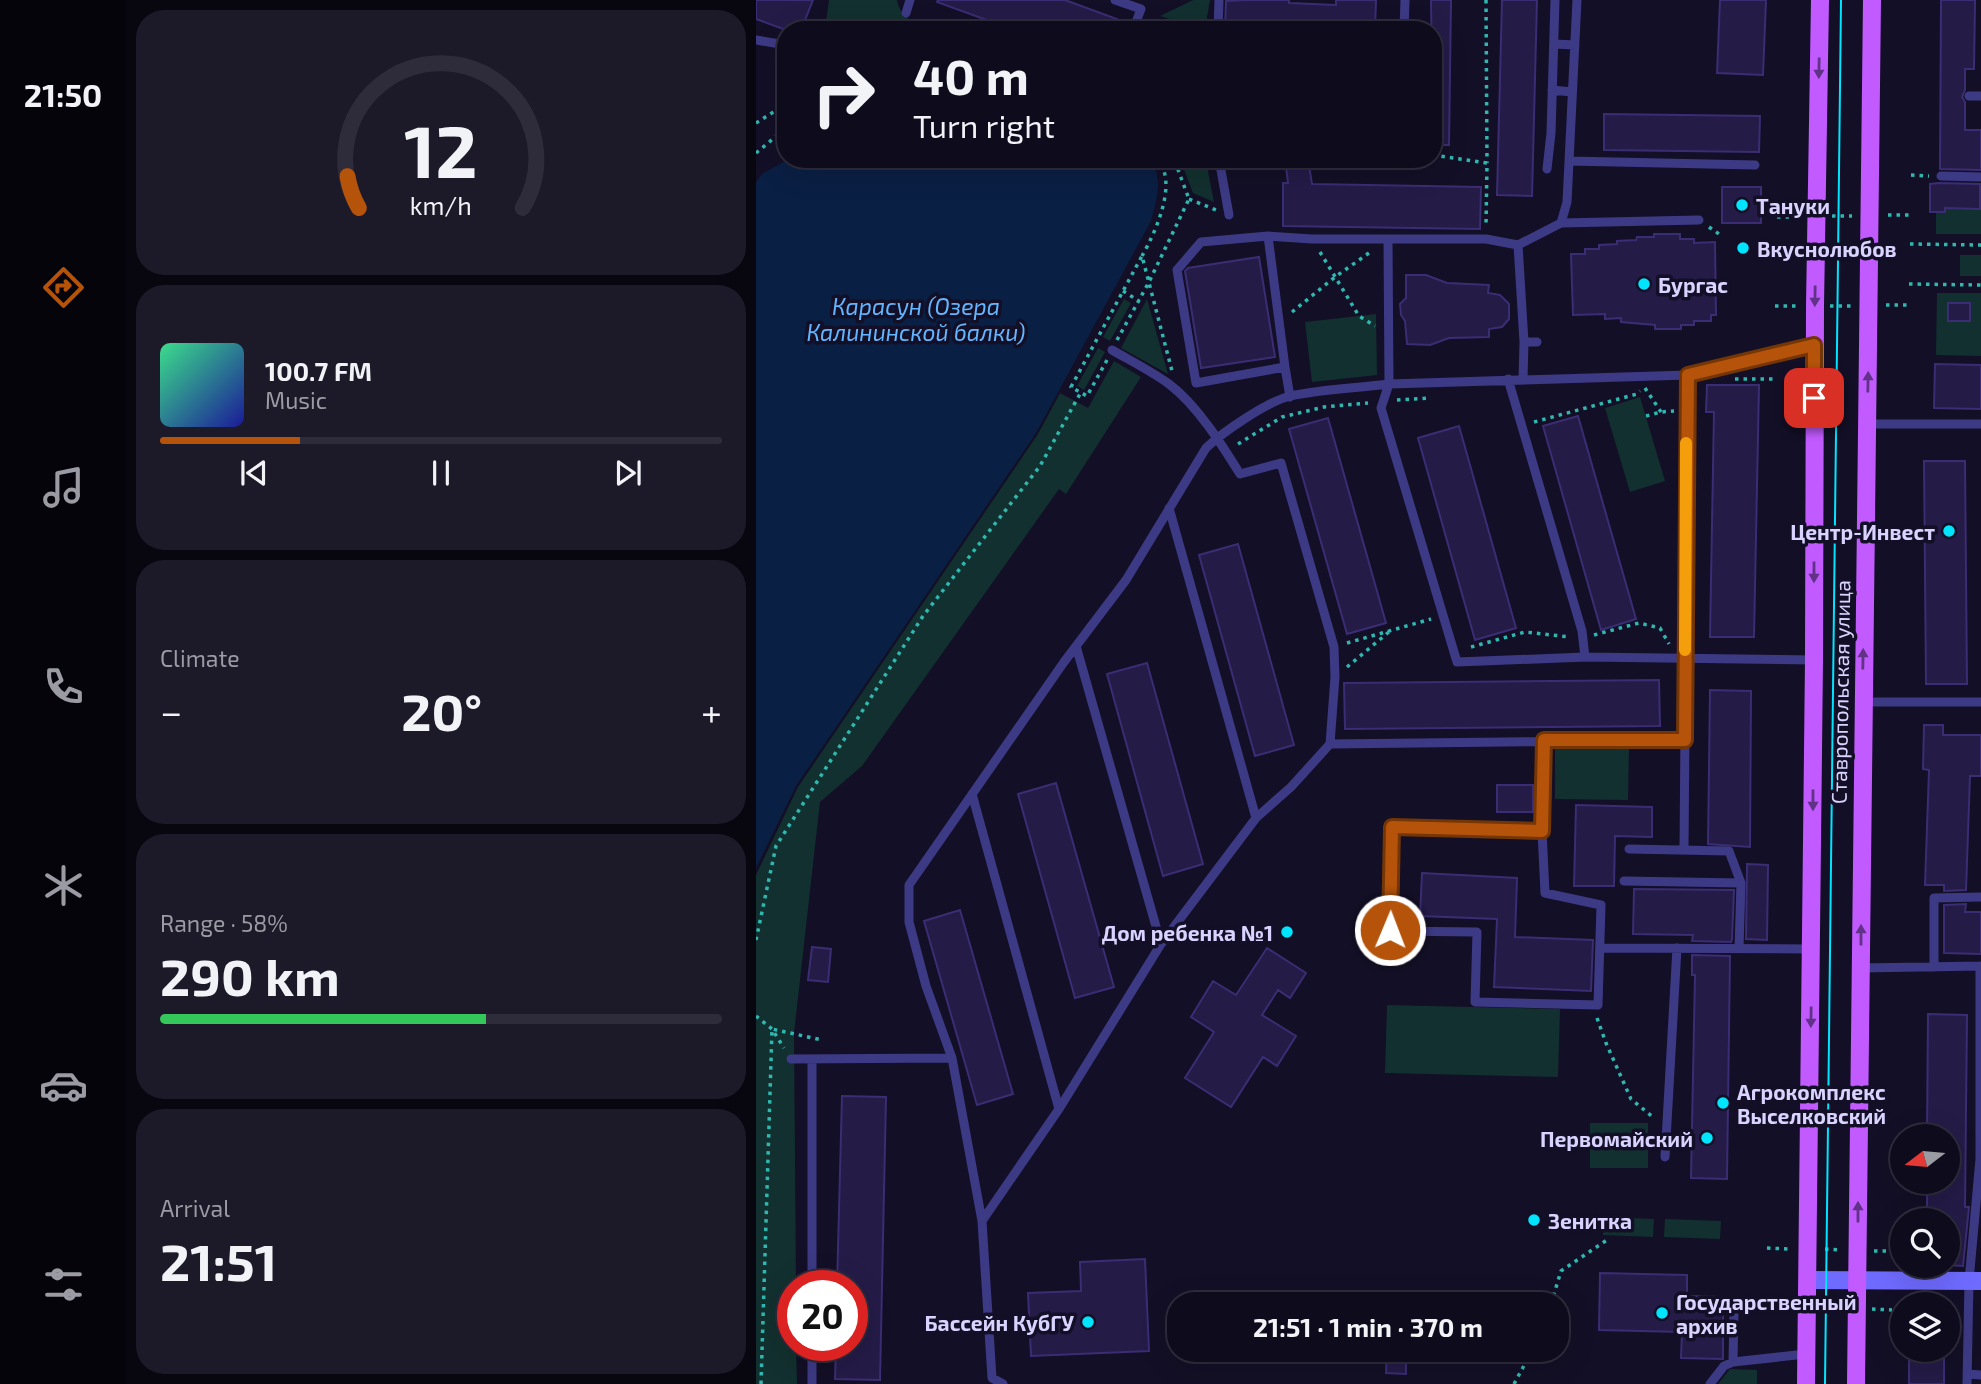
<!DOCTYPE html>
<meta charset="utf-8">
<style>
body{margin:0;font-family:"Exo 2",sans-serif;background:#1c1929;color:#f1f3f6;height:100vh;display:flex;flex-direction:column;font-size:26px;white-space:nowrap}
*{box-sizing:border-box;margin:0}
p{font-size:23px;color:#9b9ba3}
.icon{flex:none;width:38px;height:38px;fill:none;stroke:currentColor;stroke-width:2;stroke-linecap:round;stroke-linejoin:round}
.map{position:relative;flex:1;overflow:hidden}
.sheet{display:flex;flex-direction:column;gap:10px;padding:10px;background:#08060f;width:630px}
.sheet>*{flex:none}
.banner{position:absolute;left:21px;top:21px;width:665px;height:147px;border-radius:28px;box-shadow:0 7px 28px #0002,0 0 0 2px #2e2b3b;background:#0e0b1c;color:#f1f3f6;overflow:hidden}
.needle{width:46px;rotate:254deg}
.fabs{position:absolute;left:1134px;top:1124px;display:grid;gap:14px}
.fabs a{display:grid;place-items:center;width:70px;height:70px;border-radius:50%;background:#0e0b1c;box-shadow:0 7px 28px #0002,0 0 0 2px #2e2b3b;font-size:35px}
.speed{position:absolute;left:21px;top:1270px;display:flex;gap:14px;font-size:35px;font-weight:700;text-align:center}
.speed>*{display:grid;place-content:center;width:91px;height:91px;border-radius:50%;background:#0e0b1c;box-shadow:0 7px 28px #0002,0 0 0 2px #2e2b3b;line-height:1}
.speed .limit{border:10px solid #d22;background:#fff;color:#111}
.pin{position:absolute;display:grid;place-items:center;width:60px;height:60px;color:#fff;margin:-30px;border-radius:14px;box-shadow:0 4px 10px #0006}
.me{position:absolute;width:77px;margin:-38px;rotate:1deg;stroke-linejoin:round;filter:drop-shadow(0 0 5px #0008)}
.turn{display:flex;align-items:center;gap:24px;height:147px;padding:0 21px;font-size:32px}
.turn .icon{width:91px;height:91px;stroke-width:2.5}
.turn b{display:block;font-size:49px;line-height:60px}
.big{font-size:52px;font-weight:700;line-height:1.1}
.sheet .card{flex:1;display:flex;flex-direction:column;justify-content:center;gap:10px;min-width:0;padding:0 24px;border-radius:28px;background:#1c1929}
.sheet .dial{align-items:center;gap:0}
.dial svg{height:182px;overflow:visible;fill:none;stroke:#2e2b3b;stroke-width:7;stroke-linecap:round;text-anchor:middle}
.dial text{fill:#f1f3f6;stroke:none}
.song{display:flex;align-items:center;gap:21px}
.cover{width:84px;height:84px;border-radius:10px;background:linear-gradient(135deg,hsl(150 70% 55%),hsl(240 70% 35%))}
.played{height:7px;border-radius:4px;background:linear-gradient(90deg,#b45309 25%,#2e2b3b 25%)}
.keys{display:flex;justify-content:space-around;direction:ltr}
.heat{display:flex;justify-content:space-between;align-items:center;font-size:38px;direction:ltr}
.charge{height:10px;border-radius:5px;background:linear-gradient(90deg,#34c759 58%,#2e2b3b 0)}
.trip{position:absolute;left:411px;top:1292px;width:402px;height:70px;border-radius:28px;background:#0e0b1c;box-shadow:0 7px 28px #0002,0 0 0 2px #2e2b3b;font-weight:700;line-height:70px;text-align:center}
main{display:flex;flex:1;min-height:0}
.dock{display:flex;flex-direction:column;width:126px;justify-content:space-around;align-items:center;background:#06040b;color:#9b9ba3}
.dock .icon{width:49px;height:49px}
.dock .on{color:#b45309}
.dock b{font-size:32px;color:#f1f3f6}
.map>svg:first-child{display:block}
.green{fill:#12302f}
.water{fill:#0a1f44}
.building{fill:#241b47;stroke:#3b2d73;stroke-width:2}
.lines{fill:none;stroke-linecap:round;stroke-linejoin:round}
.path{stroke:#2fb8b0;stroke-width:3.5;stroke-dasharray:3.5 5;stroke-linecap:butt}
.lane{stroke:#3d3a85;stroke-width:9}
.secondary{stroke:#6f6bff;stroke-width:18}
.primary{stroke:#c25bff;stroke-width:18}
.tram{stroke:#00e5ff;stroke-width:2}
.oneway{fill:#623188}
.route-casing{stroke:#753606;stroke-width:18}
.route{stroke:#b45309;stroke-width:12}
.slow{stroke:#f59e0b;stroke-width:12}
.poi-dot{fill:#00e5ff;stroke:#130f26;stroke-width:2.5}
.labels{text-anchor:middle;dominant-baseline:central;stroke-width:7;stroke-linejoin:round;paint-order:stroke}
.poi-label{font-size:21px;font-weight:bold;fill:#d9d4ff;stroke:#130f26;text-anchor:start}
.street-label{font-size:21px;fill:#d9d4ff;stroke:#130f26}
.water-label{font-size:23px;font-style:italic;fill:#62b6ff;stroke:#130f26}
</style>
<main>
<nav class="dock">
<b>21:50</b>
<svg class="icon on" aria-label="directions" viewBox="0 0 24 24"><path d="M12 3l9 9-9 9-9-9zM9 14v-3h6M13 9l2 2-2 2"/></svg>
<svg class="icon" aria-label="music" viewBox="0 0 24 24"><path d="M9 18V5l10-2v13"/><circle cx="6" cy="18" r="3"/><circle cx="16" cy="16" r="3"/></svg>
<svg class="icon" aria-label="phone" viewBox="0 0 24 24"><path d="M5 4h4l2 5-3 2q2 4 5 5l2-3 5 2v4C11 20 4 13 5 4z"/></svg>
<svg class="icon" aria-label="climate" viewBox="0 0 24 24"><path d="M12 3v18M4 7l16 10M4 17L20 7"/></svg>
<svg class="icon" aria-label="car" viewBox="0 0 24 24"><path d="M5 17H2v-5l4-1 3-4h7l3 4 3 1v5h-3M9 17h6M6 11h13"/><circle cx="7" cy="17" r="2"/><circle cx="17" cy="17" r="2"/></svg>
<svg class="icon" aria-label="filters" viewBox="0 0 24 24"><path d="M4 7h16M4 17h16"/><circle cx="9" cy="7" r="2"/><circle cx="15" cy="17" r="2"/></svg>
</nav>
<section class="sheet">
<div class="card dial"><svg viewBox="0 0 100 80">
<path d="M14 69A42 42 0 1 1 86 69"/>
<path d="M14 69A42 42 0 0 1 9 55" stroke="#b45309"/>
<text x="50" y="56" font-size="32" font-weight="700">12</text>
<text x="50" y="72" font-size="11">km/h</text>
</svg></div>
<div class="card">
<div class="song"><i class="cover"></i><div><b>100.7 FM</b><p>Music</p></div></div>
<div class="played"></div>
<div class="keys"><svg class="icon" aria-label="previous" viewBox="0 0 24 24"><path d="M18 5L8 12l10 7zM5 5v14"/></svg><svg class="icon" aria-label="pause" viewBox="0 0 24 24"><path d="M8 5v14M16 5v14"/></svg><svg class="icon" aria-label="next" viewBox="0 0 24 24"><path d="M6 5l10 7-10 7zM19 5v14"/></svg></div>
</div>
<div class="card"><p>Climate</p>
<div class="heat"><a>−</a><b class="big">20°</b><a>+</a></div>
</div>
<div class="card"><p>Range · 58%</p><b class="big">290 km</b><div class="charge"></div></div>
<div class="card"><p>Arrival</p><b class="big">21:51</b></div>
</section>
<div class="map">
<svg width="1225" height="1384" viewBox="0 0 1225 1384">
<rect width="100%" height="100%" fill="#130f26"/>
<path class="green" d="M73,0h68c4,20 19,23 36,30h-108z
M437,0h17l-5,30 -45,-14z
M424,159l26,2 8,41 -21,-9z
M1180,183l45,1v50h-45z
M1204,255h21v21h-21z
M1181,293h44v63l-45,-1z
M368,299l7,4 -21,38 -7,-4z
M391,299l21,75 -47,-26z
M620,314l1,61 -65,7 -7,-60z
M342,348l7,4 -21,38 -7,-4z
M358,361l27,16 -75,117 -7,-5 -197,277 -42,36 -26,231 2,253h-3v60h3l1,38h-41v-509l42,-88 240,-353 22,-41 28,15z
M884,397l25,84 -35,11 -25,-84z
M799,745l74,1 -1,54 -73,-1z
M631,1005l173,4 -2,68 -173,-4z
M834,1123h58v45h-58z
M847,1217l51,2 -1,18 -50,-2z
M909,1219l56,2 -1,18 -56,-2z
M974,1369l27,1v14h-39z"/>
<path class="water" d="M33,159h362c12,20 6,40 0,62l-115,212 -240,353 -40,82v-686l7,-9z"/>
<path class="building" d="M0,0h57l-12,30h-15l-30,-11z
M182,0h127l63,23 -2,7h-112l-77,-28z
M488,0h45v3l47,2v-5h40l-1,30h-150l1,-29z
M675,0h20l-2,145h-16z
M746,0h35l-5,196 -35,-1z
M964,0h46l-3,75 -46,-2z
M1185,0h34l-1,69h-9v21l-3,7 3,5v28h16v40l-41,-1z
M848,114l156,2 -1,36 -155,-2z
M529,159h23l4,25 169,3 -1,42 -197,-3v-43h5z
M1183,183l41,1v25l-35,-1v4h-15v-28z
M966,187h39v36h-39z
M898,234h26v5h14v4l21,-1 1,73h-5v6h-17v4h-13v4h-26v-4l-34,-3v-4l-16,1v-5l-32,1 -2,-61h14v-5h14v-4l18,-1v-3l19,-1 1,-3h17z
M503,257l16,100 -74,11 -16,-97 3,-3z
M650,275h20l21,8 42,2 -1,8 12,2 9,9v15l-7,8 -13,2v8l-40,1 -19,7 -23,-1 -2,-23 -4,-6 -1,-11 6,-6z
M1192,303h22v18h-22z
M1179,364l46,1v44l-47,-1z
M951,385h52l-5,252h-44l4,-225h-8z
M822,416l58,203 -35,11 -58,-204z
M572,418l58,205 -39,11 -58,-205z
M703,426l57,202 -41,12 -57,-202z
M1168,461h41l2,223h-41z
M482,544l56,201 -39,11 -56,-201z
M391,663l56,201 -40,12 -56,-202z
M903,680l1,46 -315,3 -1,-46z
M954,690l41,1 -1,156 -42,-3z
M1168,725h19v10h38v41h-11l-4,114 -22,1v-6h-19l4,-115 -6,-1z
M300,783l58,204 -39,11 -57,-204z
M741,785h36v27h-36z
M820,805l76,2v30l-37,-1 -1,50h-40z
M991,864l21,1 -1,75 -21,-1z
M666,873l95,5 -2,59 78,3 -2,51 -97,-4 3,-68 -77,-3z
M878,889l100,1 -2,49 -1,3 -39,-1 1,-6 -60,-1z
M1210,904l-1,8h16v42l-37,-1v-48z
M204,910l53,184 -36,11 -53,-184z
M56,947l19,2 -3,33 -20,-2z
M511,948l39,25 -16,25 -12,-8 -16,25 34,21 -19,30 -14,-9 -32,50 -46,-29 29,-46 -23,-15 22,-36 23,14z
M936,955l38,1 -3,223 -36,-1 4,-203h-3z
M1172,1014l39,1 -2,192h4l-6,59 -15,-1v-45h-21v-39h21v-45h-21z
M86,1096l44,1 -6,283 -45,-1 1,-33h16v-60h-15z
M389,1259l4,92 -118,5 -3,-63 53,-2 -1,-29z
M844,1273l87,2v21l36,1v62l-42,-1 1,-26 -83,-2z
M631,1349h19v25l-20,-1z
M1153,1349h35v35h-35z"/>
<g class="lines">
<path class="path" d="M730,0l1,163
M0,123l30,-19
M0,153l30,-25
M677,155l54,8 -1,63
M1155,175l18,1
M433,199l27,11
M1132,215h22
M1076,216h20
M1021,217h23
M953,227l10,7
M1154,244l71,1
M564,252l39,64 16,10
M386,256c13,-23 37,-74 15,-97
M1153,284l72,1
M367,291l16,10
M1130,305h23
M1019,306h23
M1074,306h21
M536,312l43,-35 34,-24
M361,340l32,-58 40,-83 -15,-40
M351,360l-20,36 -16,-9 71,-131 30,115
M979,379h40
M889,388l16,24
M641,400l34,-2
M890,416l15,-4 13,-1
M778,422l103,-28 3,-3
M482,444l44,-27 42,-10 44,-4
M838,635l45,-12 21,5 9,16
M591,643l84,-24
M715,647l54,-15 45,5
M591,667l43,-36
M0,940l20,-94 147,-230 117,-150 41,-74
M0,1016l16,13 12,19
M841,1018l9,25 25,56 23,19
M1011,1248l22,1
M1069,1249l16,1
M1118,1251h19
M795,1304l10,-33 46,-31
M1009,1307l26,1
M1067,1308h17
M1116,1309l20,1
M5,1384l11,-355 50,11
M758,1384l19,-35"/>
<path class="lane" d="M359,0l26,9 -8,21
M150,13l4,-13
M462,30l1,-30
M648,30l1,-30
M0,40l30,5
M798,44l21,1
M796,90l20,2
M1213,96h12
M463,159l10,56
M813,161l186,4
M791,169l4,-36 4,-133
M1185,176l40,1
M805,223l138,-3
M512,236l17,131 -89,16 -19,-113 24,-28 67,-6 44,3h174l32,6
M768,342h13
M356,350c19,11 39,21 57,34 28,21 53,61 71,90l41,-11 53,184 1,30 -5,67 355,-4
M529,367l5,30
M752,379l74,252 3,26
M767,379l1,-37 -6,-97 43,-22 6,-21 10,-202
M1111,424h114
M413,508l87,310
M320,646l85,298
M1058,660l-229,-3 -128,5 -76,-254 8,-24 299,-9 126,-30
M1108,702h117
M216,794l87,315
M786,831l3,62 56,12 -3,100 -123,-3 2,-70 -87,-1 2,-104 150,4 2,-91
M873,849l100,2 12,32 -2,65
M928,849l4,-474
M868,881l117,2
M845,948l211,1
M1178,967v-69l47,-1
M1104,968l121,-2
M35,1059l161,-1
M909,1157l12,-209
M226,1221l-30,-163 -26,-72 -17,-64v-37l155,-223 62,-82 80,-132c18,-17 61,-46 84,-52 32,-7 67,-8 99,-12l-1,-145
M56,1286v-226
M977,1362l1,-54
M1211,1374l14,1
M56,1384v-38
M247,1384l-11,-6 -10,-157 77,-112 102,-165 95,-126 35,-31 39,-43
M954,1384l14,-18 9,-4 73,-8
M1211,1384l2,-103 11,-122v-193"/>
<path class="secondary" d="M1052,1280l173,1"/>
<path class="primary" d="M1050,1384l8,-724 1,-354 5,-306
M1100,1384l16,-1384"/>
<path class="tram" d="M1069,1384l16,-1384"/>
</g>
<defs><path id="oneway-solid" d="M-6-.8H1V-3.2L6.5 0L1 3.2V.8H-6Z" transform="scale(1.75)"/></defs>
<g class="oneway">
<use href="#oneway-solid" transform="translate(1063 68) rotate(91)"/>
<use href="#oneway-solid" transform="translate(1059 296) rotate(91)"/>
<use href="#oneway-solid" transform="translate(1112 382) rotate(-89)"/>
<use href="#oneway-solid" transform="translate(1058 572) rotate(90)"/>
<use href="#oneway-solid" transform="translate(1107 659) rotate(-89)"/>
<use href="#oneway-solid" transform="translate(1057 800) rotate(90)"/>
<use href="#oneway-solid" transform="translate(1105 935) rotate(-90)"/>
<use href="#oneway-solid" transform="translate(1055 1017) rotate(91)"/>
<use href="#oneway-solid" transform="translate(1102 1212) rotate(-90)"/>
</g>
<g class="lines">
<g class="route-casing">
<path id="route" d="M634,930l2,-103 150,4 2,-91h141l3,-365 126,-30v53"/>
</g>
<use href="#route" class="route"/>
<path class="slow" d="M929,650l1,-207"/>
</g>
<g class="poi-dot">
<circle cx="986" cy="205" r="7"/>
<circle cx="987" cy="248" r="7"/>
<circle cx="888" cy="284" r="7"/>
<circle cx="1193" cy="531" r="7"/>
<circle cx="531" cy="932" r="7"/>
<circle cx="967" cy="1103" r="7"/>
<circle cx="951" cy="1138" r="7"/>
<circle cx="778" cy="1220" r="7"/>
<circle cx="906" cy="1313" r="7"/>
<circle cx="332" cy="1322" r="7"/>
</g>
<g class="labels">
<g class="poi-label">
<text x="1000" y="205">Тануки</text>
<text x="1001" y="248">Вкуснолюбов</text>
<text x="902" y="284">Бургас</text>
<text x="1179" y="531" text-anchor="end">Центр-Инвест</text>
<text x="517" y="932" text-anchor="end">Дом ребенка №1</text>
<text x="981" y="1091">Агрокомплекс<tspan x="981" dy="24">Выселковский</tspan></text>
<text x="937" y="1138" text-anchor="end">Первомайский</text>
<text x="792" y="1220">Зенитка</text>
<text x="920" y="1301">Государственный<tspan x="920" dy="24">архив</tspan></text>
<text x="318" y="1322" text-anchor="end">Бассейн КубГУ</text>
</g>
<g class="street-label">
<text transform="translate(1084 692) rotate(-89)">Ставропольская улица</text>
</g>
<g class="water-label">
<text x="160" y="306">Карасун (Озера<tspan x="160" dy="26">Калининской балки)</tspan></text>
</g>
</g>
</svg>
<div class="fabs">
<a><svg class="needle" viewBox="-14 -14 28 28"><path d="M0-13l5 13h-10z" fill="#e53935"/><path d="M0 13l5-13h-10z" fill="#9b9ba3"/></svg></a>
<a><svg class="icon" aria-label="search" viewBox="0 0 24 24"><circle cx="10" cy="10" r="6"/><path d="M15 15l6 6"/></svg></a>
<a><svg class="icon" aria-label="layers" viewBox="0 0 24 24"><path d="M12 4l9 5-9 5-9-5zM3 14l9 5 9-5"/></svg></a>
</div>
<div class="speed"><div class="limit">20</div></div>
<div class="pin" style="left:1058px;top:398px;background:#d93025"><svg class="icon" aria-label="arrive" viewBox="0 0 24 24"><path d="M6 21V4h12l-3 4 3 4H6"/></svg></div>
<svg class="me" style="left:634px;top:930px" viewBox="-20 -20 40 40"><circle r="17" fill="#b45309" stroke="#fff" stroke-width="3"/><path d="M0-11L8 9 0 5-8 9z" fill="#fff"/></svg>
<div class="trip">21:51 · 1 min · 370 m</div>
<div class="banner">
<div class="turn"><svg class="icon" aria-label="right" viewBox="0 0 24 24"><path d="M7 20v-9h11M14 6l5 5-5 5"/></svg><div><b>40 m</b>Turn right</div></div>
</div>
</div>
</main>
